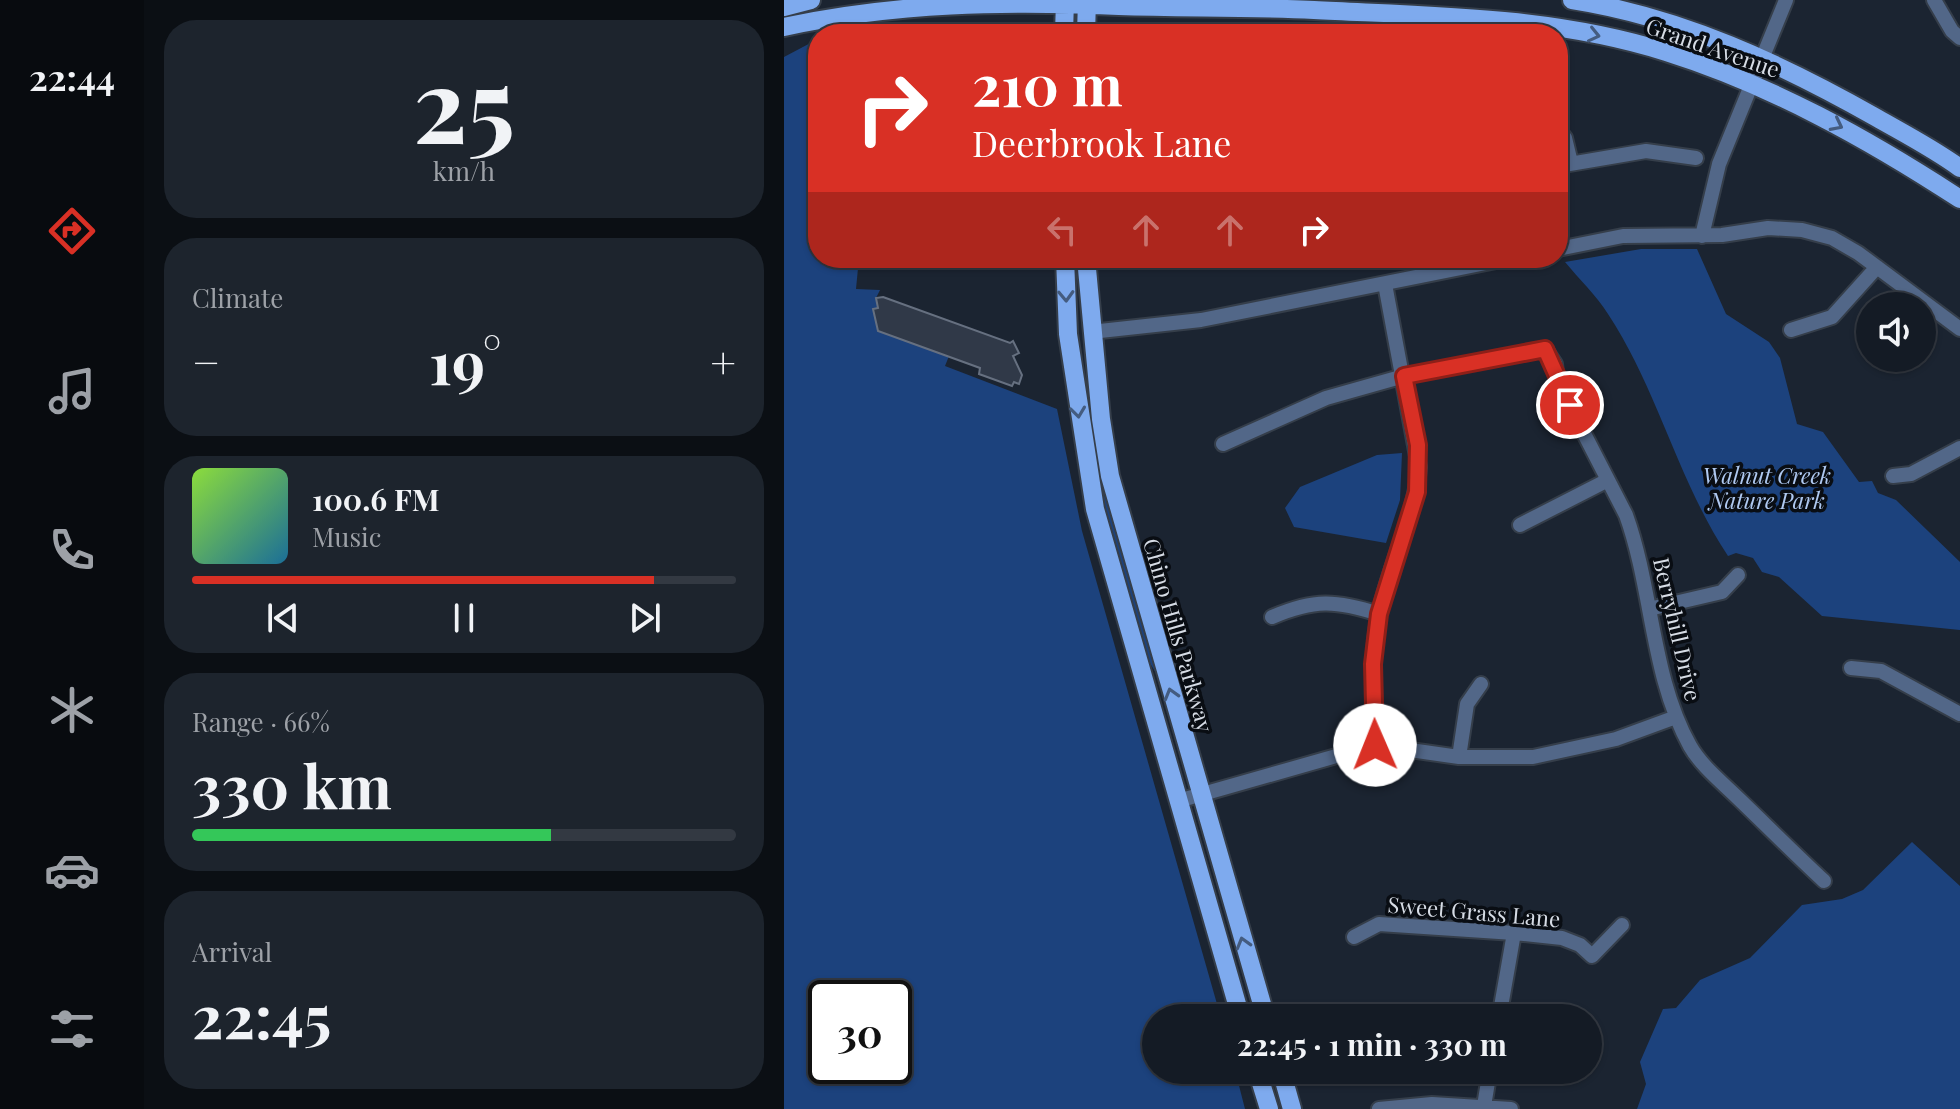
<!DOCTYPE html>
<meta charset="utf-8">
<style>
body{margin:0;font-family:"Playfair Display",serif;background:#1d242d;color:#f1f3f6;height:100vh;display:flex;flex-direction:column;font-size:30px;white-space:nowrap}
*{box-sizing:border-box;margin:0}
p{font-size:26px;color:#9da1a7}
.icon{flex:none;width:44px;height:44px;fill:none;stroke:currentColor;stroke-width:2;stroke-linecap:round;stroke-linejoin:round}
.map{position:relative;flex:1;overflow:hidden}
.panel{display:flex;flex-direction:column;gap:20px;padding:20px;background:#0b0f14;width:640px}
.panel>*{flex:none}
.hud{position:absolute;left:24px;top:24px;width:760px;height:244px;border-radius:32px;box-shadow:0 2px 6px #0004,0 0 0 2px #333942;background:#d93025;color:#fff;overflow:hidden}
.fabs{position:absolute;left:1072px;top:292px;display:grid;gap:16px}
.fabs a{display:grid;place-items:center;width:80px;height:80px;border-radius:50%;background:#141b25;box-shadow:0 2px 6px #0004,0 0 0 2px #333942;font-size:40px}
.speed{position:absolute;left:24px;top:980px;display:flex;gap:16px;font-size:40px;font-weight:700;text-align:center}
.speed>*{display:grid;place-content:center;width:104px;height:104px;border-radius:50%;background:#141b25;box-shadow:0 2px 6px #0004,0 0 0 2px #333942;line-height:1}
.speed .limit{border:4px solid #111;border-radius:12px;background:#fff;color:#111}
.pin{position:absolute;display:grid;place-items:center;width:68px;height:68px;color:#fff;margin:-34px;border:4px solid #fff;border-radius:50%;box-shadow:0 2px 8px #0007}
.me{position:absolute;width:88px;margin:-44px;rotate:359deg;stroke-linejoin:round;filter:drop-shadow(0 0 6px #0008)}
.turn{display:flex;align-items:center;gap:28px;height:168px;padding:0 32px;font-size:36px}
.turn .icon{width:104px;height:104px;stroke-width:2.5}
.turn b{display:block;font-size:56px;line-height:68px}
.lanes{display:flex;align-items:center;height:76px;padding:0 32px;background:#0003;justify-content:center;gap:40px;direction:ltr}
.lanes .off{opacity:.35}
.big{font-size:60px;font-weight:700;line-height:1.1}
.panel .widget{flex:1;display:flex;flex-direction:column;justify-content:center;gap:12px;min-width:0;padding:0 28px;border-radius:32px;background:#1d242d}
.panel .dial{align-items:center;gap:0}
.dial b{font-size:104px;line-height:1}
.song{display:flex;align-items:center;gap:24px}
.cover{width:96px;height:96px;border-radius:12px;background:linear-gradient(135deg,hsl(90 70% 55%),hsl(200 70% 35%))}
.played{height:8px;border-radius:4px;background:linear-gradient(90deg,#d93025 85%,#333942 85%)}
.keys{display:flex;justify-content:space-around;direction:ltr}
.heat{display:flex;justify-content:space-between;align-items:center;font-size:44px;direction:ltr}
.charge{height:12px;border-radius:6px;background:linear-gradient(90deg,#34c759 66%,#333942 0)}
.trip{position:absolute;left:358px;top:1004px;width:460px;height:80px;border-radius:40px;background:#141b25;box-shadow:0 2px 6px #0004,0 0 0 2px #333942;font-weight:700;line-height:80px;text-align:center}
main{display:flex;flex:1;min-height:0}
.tab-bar{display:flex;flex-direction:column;width:144px;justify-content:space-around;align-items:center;background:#080b0f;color:#9da1a7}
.tab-bar .icon{width:56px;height:56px}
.tab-bar .selected{color:#d93025}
.tab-bar b{font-size:36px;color:#f1f3f6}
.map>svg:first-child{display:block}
.green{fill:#1c427d;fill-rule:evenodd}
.building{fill:#303948;stroke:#667080;stroke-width:2}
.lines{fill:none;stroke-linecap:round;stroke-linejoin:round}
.minor-casing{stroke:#353e4a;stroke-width:18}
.major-casing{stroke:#353e4a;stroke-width:22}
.minor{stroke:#526788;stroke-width:14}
.major{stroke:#7eaaee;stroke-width:18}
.oneway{stroke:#445c80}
.route-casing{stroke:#8d1f18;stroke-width:20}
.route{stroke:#d93025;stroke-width:14}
.labels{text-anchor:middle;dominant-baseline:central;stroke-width:7;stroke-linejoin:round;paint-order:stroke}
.street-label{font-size:22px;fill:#d6dce5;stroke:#090d13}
.park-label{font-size:22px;font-style:italic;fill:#afc9f1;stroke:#090d13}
</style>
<main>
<nav class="tab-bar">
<b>22:44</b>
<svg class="icon selected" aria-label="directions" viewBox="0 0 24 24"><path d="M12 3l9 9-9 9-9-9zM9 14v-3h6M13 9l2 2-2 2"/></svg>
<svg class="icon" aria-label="music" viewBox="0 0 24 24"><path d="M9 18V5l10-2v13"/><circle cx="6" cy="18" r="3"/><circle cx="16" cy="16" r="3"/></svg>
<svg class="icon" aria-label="phone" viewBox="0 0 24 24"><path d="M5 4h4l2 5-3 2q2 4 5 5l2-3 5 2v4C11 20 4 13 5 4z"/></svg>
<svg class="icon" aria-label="climate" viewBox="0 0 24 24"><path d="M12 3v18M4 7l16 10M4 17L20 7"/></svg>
<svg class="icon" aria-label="car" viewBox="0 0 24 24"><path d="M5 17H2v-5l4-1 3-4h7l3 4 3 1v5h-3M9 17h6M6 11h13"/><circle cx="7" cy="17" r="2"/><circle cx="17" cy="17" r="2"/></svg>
<svg class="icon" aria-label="filters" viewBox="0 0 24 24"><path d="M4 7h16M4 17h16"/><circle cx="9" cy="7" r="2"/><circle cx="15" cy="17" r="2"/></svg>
</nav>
<section class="panel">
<div class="widget dial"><b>25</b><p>km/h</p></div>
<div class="widget"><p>Climate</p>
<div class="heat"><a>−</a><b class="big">19°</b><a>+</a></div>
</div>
<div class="widget">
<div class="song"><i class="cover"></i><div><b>100.6 FM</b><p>Music</p></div></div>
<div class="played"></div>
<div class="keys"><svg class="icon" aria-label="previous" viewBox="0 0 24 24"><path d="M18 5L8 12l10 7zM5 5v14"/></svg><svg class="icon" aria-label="pause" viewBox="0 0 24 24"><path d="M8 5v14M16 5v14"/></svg><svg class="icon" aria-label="next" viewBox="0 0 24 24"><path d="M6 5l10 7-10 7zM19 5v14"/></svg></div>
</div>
<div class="widget"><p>Range · 66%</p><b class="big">330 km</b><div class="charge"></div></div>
<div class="widget"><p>Arrival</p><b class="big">22:45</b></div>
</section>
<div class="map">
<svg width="1176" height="1109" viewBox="0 0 1176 1109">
<rect width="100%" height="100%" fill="#1b2431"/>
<path class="green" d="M34,39v219h41l-3,31 24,1 -4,8 2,10 -5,1 76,47 -4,10 112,43 25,122 139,487h-65v52h79l10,39h-461v-1052zM42,998h68v68h-68z
M857,249h56l29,65 43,28 11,16 17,66 26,8 36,50 13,-1 6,12 18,7 64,62v68l-138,-14 -43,-39 -17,-5 -9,-14 -17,-5 -8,3c-50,-75 -70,-166 -120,-242 -12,-19 -29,-35 -43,-52z
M618,453l-2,47 -14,43 -92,-16 -9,-19 15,-21 77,-32z
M315,483l11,26 46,164c-32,-51 -46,-130 -57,-190z
M1128,842l48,44v223h-323l9,-25 -6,-22 23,-53 13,-1 24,-28 50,-22 52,-53 40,-6 21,-9z"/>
<path class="building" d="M99,297l127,46 3,-2 6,12 -6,3 9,19 -3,9 -5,-2 -2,4 -33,-12 1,-6 -102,-37 -5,-22 5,-1 -2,-10z"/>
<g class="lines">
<g class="minor-casing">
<path id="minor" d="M1150,0l18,31 8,7
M774,129l7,9 6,25
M774,166l88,-15 50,7
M918,236l17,-72 67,-164
M774,249l65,-13 99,-1 46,-7 34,2 30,8 26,15 102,76
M1007,330l41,-13 45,-50
M316,331l101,-11 310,-62
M439,444l103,-46 78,-22 141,-27 10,15 2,17 69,134c27,75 25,161 64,231 12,21 33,37 50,54 28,27 56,55 84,81
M1109,476l18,-2 49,-26
M736,525l88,-45
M865,609l73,-17 16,-17
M488,617c42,-18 64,-17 107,-3
M1067,668l30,3 79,43
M591,745c-1,-43 -5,-87 4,-130 10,-51 36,-96 40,-148l-34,-183
M675,757l8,-53 14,-20
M394,801l197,-56 84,12h74l83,-18 60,-22
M570,937l25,-13 135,9 48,5 18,7 12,11 30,-31
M715,1018l15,-85
M700,1106l6,-36
M595,1109l53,-5 79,5"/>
</g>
<g class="major-casing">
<path id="major" d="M788,0c109,17 210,64 305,118 28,16 57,31 83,50
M0,7l27,-7
M0,27c111,-24 222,-26 335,-21 65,2 130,1 195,4 117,6 239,6 352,42 105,33 202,87 294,147
M280,34l1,-34
M302,34l1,-34
M281,258l3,76 27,175 146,509
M302,258l15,161 9,57 156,542
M473,1070l12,39
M497,1070l11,39"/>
</g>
<use href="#minor" class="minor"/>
<use href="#major" class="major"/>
</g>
<defs><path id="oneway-chevron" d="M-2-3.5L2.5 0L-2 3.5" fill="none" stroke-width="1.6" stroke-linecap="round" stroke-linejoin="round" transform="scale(2)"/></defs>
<g class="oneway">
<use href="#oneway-chevron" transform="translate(810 35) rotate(13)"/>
<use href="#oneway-chevron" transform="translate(1053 125) rotate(27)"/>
<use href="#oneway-chevron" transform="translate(282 296) rotate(88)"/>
<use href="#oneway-chevron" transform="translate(294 412) rotate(83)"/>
<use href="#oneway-chevron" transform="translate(387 694) rotate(-106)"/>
<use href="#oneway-chevron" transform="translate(459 943) rotate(-106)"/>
</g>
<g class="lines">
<g class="route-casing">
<path id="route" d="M591,745l-2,-81 6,-50 38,-122 1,-47 -14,-69 141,-27 25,56"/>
</g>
<use href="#route" class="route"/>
</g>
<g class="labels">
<g class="street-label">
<text transform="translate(929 47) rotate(19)">Grand Avenue</text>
<text transform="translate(894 629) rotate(77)">Berryhill Drive</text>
<text transform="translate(395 635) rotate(74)">Chino Hills Parkway</text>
<text transform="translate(690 911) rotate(5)">Sweet Grass Lane</text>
</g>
<g class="park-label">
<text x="983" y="475">Walnut Creek<tspan x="983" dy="25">Nature Park</tspan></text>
</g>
</g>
</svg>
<div class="fabs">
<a><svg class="icon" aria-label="sound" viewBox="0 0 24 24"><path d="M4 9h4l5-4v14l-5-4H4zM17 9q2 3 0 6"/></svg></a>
</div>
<div class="speed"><div class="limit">30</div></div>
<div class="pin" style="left:786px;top:405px;background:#d93025"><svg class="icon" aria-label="arrive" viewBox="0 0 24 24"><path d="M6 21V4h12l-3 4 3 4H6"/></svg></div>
<svg class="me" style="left:591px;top:745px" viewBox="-20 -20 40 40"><circle r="19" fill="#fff"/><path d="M0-13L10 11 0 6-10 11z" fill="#d93025"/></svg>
<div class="trip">22:45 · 1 min · 330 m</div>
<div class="hud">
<div class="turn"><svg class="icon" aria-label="right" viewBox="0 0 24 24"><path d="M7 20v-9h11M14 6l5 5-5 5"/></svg><div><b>210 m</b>Deerbrook Lane</div></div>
<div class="lanes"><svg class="icon off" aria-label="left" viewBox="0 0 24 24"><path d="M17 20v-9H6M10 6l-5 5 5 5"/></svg><svg class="icon off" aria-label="ahead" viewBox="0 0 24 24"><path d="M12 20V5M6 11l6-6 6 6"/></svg><svg class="icon off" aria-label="ahead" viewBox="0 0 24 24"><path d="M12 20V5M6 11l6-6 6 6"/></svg><svg class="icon" aria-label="right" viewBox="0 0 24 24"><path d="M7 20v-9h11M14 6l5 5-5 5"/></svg></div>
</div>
</div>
</main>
